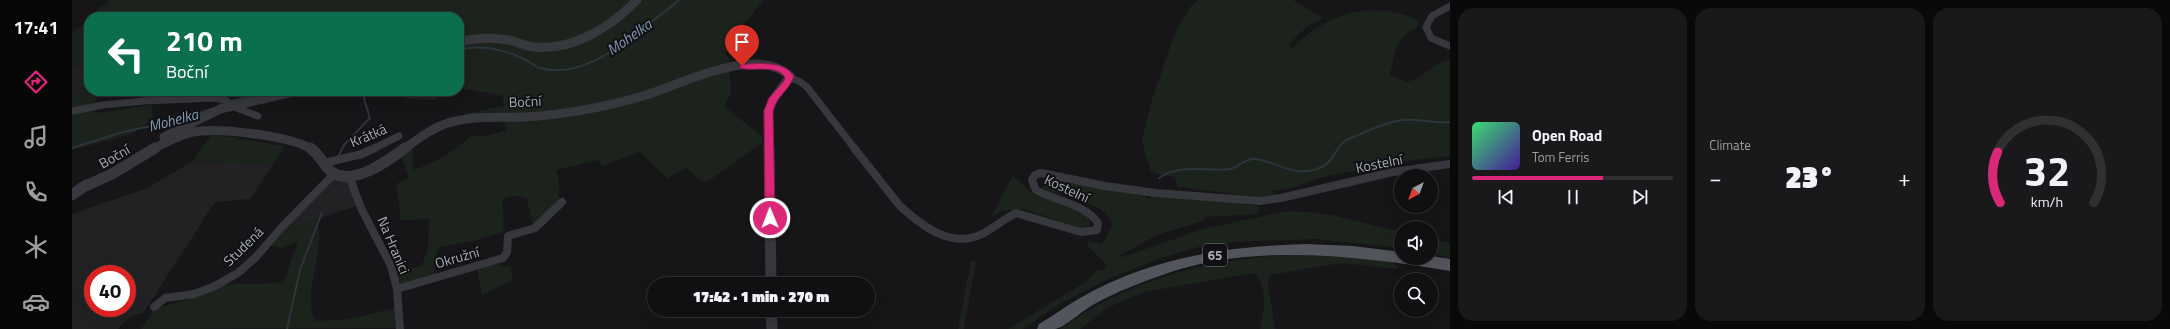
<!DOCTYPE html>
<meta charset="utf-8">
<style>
body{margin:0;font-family:"Titillium Web",sans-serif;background:#19191b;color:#f1f3f6;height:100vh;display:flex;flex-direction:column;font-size:15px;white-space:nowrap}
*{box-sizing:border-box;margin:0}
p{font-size:13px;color:#9c9d9f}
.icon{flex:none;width:22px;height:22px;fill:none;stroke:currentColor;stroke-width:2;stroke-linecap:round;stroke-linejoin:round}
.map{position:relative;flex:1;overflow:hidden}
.drawer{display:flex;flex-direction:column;gap:8px;padding:8px;background:#09090a;width:720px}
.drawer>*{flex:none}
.hud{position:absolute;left:12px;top:12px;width:380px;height:84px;border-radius:16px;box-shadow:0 4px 16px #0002,0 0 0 1px #303032;background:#0b6e4f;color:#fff;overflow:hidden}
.needle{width:26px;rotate:221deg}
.fabs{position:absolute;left:1322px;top:169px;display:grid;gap:8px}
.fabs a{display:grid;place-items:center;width:44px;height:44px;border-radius:50%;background:#101012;box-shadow:0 4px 16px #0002,0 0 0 1px #303032;font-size:20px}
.speed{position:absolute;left:12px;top:265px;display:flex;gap:8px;font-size:20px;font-weight:700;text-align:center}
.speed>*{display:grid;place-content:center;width:52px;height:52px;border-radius:50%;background:#101012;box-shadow:0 4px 16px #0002,0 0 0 1px #303032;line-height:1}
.speed .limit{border:6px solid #d22;background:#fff;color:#111}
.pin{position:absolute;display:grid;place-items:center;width:34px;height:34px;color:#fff;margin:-41px -17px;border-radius:50% 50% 50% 0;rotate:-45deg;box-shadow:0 0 4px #0007}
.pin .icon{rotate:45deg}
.me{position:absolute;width:44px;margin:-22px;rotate:359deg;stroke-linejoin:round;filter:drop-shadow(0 0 3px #0008)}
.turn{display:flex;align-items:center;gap:14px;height:84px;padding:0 16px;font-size:18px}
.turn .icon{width:52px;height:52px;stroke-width:2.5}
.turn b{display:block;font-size:28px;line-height:34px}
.big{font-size:30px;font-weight:800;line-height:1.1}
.drawer .card{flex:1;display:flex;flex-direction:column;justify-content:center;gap:6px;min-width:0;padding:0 14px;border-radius:16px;background:#19191b}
.drawer .dial{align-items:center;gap:0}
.dial svg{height:104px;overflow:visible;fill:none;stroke:#303032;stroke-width:7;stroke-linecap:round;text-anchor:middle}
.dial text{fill:#f1f3f6;stroke:none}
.song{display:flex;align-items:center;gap:12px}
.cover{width:48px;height:48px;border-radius:6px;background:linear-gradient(135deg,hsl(140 70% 55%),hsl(260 70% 35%))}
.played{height:4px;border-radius:2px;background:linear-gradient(90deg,#db2777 65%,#303032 65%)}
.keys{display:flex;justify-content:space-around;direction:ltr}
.heat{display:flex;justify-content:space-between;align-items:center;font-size:22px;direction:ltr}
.drawer .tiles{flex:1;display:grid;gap:8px;grid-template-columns:repeat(3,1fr)}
.trip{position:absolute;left:575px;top:277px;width:228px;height:40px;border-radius:20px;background:#101012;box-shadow:0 4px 16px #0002,0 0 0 1px #303032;font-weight:800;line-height:40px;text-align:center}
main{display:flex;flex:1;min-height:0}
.menu{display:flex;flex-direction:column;width:72px;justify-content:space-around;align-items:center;background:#060607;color:#9c9d9f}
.menu .icon{width:28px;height:28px}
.menu .selected{color:#db2777}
.menu b{font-size:18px;color:#f1f3f6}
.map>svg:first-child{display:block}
.built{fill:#222225;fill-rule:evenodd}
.green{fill:#1c231d}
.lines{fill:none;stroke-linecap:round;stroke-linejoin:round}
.stream{stroke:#2c353c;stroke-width:2}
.minor-far1{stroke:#37383d;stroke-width:7}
.minor{stroke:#37383d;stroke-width:8}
.tertiary-far1{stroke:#37383d;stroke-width:9}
.tertiary{stroke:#37383d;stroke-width:11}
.primary{fill:#53555c;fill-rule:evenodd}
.route{fill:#db2777;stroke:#8e194d}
.labels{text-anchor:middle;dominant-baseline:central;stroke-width:4;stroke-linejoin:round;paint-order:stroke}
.shield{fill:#111113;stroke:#7b7e86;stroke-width:1}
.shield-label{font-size:13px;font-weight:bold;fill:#a8adb8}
.street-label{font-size:14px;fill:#a8adb8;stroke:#111113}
.water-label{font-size:15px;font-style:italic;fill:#7f9bb3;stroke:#111113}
</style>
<main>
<nav class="menu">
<b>17:41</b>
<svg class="icon selected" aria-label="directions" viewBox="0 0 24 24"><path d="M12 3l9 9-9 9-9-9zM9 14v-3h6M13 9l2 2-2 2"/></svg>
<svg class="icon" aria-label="music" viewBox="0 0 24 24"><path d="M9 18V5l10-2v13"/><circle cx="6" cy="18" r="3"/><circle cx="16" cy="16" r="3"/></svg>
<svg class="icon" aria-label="phone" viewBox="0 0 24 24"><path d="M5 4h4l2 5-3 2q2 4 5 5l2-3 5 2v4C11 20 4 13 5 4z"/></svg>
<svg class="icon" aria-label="climate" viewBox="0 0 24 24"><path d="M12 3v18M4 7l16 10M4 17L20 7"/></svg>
<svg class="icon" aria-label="car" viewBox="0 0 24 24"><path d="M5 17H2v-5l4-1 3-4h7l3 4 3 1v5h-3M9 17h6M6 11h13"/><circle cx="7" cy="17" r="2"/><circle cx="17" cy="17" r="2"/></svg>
</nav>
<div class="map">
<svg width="1378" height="329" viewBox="0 0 1378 329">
<rect width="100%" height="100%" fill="#161618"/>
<path class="built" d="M17,63v23l-17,7v-27z
M120,162l81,2 -23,35 -35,3 -71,110 -16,6 -10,11h-46v-115l73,-25zM21,274h34v34h-34z
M263,177l9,2 7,10 5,17 -39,13 -1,-2 -10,7 -17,1z"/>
<path class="green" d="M36,0h656l-24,29 -15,25 4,5 2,34 -7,13 36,29 3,7 -56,40 -6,-1 -15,-13 -19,10 -27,-26 -38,14 -4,-6 -42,10 3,13v16l-26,28 -6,-29 -15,-2 -10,3 2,30 -2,3 -29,9 -34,6 -5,18 2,10 -35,9 -6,-10 27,-9 6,-16 1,-30 -28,1 -5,-36 13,-6 -7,-21 10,-12c3,9 0,16 2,25 21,-8 40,-18 57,-34h16l20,-6 -3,-10 26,-7 -66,1 40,-8 -1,-10 -44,-8v-71h-366l6,-10 9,-4z
M1127,0h94l30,18 -15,8 -20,19 5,3c35,-36 80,-48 125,-28v6c-25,15 -22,23 -28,49l17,7 13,-5 18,-14 12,-3v96l-53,6 -79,16 -19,8 -27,5 2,4c-11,3 -30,4 -40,-1l-56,-7 -3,-10 -19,-3 -6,-4 -8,-29 9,-38 24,-71 16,-26z
M17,20v43l-17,3v-33z
M17,86v5h8l-2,13 -23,5v-16z
M338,91h33l-7,9 -31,-1z
M80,105l1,14 -21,15 -60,16v-37l23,-4v4z
M140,134l73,12 -12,18 -81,-2z
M941,176l20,18 53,21 4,7 -1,4 -8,2 -58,-19 -22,2 -11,8z
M976,177l96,16 2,5 5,1v-5l108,12v5l-3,3 -51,3 -2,4 -46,14 -38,21 4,1 80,-28 84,-18 18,1 27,3 69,17v16l-85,-9 -82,3 -36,5 -37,11 -51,20 -49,25 -38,26h-15l79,-48 10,-11h7l3,-5 -19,-19 -1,-5 15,3 10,-17c-4,-27 -48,-28 -69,-39v-8z
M244,217c12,35 -15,69 -1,104l34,-2 46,-11 1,20 -255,1 13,-20 45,-13 28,-12 56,-1 15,-42 -16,7 -12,-3 19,-20 17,-1z
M1359,239l19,4v15l-19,-5z
M1211,255h41l67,5 8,9 -58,-6 -71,12 -2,8 7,46h-15c4,-15 9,-47 -7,-56l-109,19 -35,15 -29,22h-20c70,-50 138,-67 223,-74z
M899,261l5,1 -11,59 -1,8h-6z
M426,264l6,3 6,-1 3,14 -31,15 -5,-26z"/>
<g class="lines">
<path class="stream" d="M387,50c23,-6 44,-1 65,9 6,3 10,7 16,9 41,11 80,-22 110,-45 10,-8 20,-15 29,-23
M158,101l44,-10
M0,148l51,-16 60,-13 28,-10
M266,157l6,-12 26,-27 -6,-19 2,-8
M1087,178c20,-15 48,-6 71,-9 10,-2 14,-11 25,-10 22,3 38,18 62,10 18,-6 17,-21 29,-29 18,-7 38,-18 57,-20 15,-2 31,4 47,2
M215,329l13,-59 22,-58"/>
<path class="minor-far1" d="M1378,6l-18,10 -6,11 5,11 19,8
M718,78l9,3 8,6 48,62
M0,111l31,-6 41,-4 71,-3 12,3 4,5 27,10
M301,149l26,-13"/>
<path class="minor" d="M782,148l46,58c22,20 51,43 82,28 12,-6 22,-15 34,-21l65,19 16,-2 1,-7c-13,-19 -42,-22 -62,-33l-4,-10 3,-5 6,-2 64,13 51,7 104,8 21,-3 112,-26 57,-8
M252,163l38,-9 13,-6
M277,176l12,32 30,58 6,23 3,40
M325,289l106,-31 4,-6 1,-16 27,-8 27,-26
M82,307l11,-9 29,-4 21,-8 23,-13 18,-16 25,-29 53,-54"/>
<path class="tertiary-far1" d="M387,42c16,-4 32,-5 49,-2 9,2 17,6 26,7 39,4 77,-20 103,-47
M92,137l56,-28 77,-18
M81,149c13,-7 26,-14 40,-17 24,-5 98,4 118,17
M332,149c14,-10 28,-21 44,-26 25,-8 50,-5 75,-6 40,-2 82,-10 120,-21 37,-11 113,-52 147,-20l-17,24 -5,11 1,38"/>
<path class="tertiary" d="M238,148c10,6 13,18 23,25 21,13 56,-13 72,-25
M697,148l2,136
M9,188l31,-14 43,-26
M0,195l14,-10
M699,310l1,19"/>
<path class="primary" d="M1234,244l47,2 48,6v6h30v-2l19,3v12c-88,-15 -195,-28 -282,2 -26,9 -53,19 -77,33 -10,6 -26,21 -36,23 -6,0 -13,0 -18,0l2,-5c14,-8 27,-18 41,-26 70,-40 147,-52 226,-54z"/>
</g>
<path class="route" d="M670,64c18,0 41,-4 52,12 -5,15 -17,19 -21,35l2,107 -5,3 -5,-3 -1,-107 5,-13 15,-17 1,-4c-10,-13 -31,-5 -45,-9v-3z"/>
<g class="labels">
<rect class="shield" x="1131" y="244" width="24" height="22" rx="3"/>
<g class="shield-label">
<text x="1143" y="255">65</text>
</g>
<g class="street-label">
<text transform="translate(453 101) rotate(-3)">Boční</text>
<text transform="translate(296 135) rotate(-23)">Krátká</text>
<text transform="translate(42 156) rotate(-30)">Boční</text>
<text transform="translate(1307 163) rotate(-11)">Kostelní</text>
<text transform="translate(995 188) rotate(25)">Kostelní</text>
<text transform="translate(322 245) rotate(67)">Na Hranici</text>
<text transform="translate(171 246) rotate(-44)">Studená</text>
<text transform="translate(385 257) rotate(-16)">Okružní</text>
</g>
<g class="water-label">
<text transform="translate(557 37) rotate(-35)">Mohelka</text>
<text transform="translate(101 120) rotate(-15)">Mohelka</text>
</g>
</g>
</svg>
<div class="fabs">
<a><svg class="needle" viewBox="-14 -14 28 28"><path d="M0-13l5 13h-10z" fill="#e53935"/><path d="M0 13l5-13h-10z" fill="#9c9d9f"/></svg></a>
<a><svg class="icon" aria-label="sound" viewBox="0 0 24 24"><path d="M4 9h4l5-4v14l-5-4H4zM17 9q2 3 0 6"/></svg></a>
<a><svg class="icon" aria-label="search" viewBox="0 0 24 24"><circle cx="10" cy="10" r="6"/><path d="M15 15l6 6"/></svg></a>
</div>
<div class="speed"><div class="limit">40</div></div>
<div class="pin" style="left:670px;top:66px;background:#d93025"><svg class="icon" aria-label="arrive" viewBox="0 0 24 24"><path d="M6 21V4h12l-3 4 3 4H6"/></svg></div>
<svg class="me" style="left:698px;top:218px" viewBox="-20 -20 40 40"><circle r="17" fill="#db2777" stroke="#fff" stroke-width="3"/><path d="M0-11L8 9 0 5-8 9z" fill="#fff"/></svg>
<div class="trip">17:42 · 1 min · 270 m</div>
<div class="hud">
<div class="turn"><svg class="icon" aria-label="left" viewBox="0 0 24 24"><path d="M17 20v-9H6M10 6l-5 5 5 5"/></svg><div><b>210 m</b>Boční</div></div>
</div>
</div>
<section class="drawer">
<div class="tiles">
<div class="card">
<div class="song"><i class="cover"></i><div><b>Open Road</b><p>Tom Ferris</p></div></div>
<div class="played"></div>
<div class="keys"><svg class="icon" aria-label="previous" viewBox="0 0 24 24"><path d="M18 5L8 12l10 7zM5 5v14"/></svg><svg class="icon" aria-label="pause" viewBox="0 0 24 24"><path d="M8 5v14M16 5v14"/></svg><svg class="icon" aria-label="next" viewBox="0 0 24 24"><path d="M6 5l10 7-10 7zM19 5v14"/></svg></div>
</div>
<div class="card"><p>Climate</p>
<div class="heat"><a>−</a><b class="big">23°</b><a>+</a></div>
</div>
<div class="card dial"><svg viewBox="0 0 100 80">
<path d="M14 69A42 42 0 1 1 86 69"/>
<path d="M14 69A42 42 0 0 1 12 30" stroke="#db2777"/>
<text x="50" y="56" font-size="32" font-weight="700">32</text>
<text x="50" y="72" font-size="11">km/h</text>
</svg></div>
</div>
</section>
</main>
